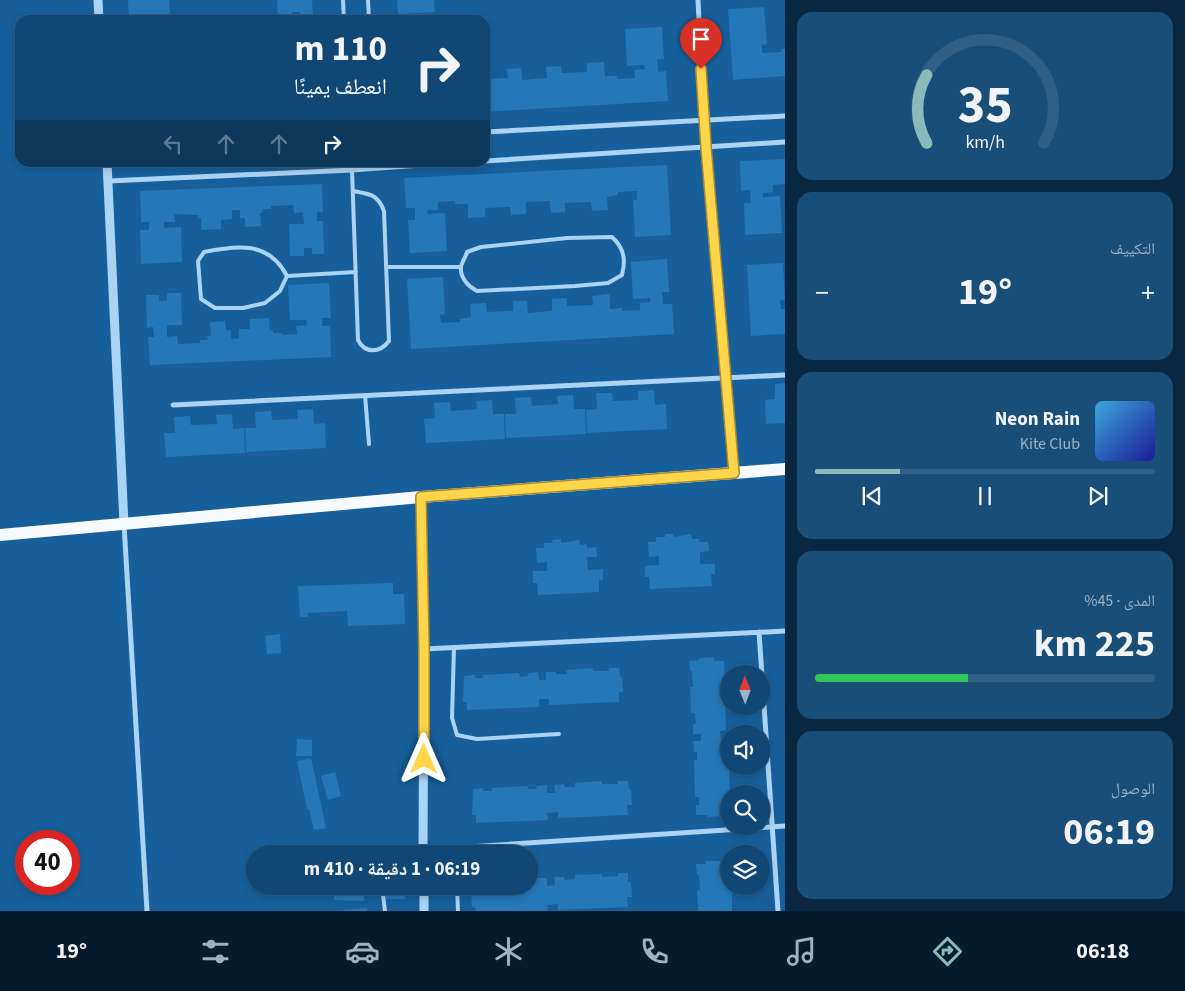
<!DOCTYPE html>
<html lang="ar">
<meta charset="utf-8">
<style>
body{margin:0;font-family:"Source Sans 3","Noto Naskh Arabic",sans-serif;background:#194e79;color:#f1f3f6;direction:rtl;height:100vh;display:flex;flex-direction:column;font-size:19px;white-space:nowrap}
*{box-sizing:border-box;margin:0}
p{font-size:16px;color:#9cb2c5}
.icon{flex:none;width:28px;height:28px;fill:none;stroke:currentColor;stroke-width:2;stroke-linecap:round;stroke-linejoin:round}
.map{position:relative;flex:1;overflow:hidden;direction:ltr}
.sheet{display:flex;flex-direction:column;gap:12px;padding:12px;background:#092740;width:400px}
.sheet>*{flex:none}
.hud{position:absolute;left:15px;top:15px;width:475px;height:152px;border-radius:15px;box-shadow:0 2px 8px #0003,0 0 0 1px #305f86;direction:rtl;background:#104774;color:#f1f3f6;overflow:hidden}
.needle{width:32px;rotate:359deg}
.tools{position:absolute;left:720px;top:665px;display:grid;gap:10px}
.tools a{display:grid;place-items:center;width:50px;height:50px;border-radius:50%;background:#104774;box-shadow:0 2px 8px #0003,0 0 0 1px #305f86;font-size:25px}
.speed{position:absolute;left:15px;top:830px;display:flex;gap:10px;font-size:25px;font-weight:700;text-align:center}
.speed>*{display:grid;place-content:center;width:65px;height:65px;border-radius:50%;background:#104774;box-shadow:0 2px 8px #0003,0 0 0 1px #305f86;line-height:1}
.speed .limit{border:8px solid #d22;background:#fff;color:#111}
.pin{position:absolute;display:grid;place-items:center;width:42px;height:42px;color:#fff;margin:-51px -21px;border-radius:50% 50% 50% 0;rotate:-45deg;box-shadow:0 0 5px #0007}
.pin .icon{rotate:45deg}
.me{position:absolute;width:55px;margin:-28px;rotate:0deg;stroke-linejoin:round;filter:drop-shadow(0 0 4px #0008)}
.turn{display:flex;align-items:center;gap:18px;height:105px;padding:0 20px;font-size:22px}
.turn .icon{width:65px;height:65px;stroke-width:2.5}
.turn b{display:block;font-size:35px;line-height:42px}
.lanes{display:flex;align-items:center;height:48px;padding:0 20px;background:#0003;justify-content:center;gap:25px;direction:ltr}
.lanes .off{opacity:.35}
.big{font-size:38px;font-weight:700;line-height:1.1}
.sheet .widget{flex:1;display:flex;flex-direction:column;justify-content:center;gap:8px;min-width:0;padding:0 18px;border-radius:15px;background:#194e79}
.sheet .dial{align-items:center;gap:0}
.dial svg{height:130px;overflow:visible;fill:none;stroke:#305f86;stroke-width:7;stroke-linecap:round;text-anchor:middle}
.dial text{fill:#f1f3f6;stroke:none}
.song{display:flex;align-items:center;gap:15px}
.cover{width:60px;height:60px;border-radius:8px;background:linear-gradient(135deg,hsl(200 70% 55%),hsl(240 70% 35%))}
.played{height:5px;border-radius:2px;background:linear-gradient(90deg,#8bbbb9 25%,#305f86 25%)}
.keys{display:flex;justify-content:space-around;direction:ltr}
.heat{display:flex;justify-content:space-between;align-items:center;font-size:28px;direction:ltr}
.charge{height:8px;border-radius:4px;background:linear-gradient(90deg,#34c759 45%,#305f86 0)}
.trip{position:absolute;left:246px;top:845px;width:292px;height:50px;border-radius:25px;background:#104774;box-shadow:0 2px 8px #0003,0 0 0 1px #305f86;font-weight:700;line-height:50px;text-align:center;direction:rtl}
.tab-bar{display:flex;height:80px;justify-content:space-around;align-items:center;background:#061c2e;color:#9cb2c5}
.tab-bar .icon{width:35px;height:35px}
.tab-bar .selected{color:#8bbbb9}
.tab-bar b{font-size:22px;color:#f1f3f6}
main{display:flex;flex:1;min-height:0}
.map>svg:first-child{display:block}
.building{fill:#2478ba}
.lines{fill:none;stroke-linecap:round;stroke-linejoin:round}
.service{stroke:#abd3f3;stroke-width:4}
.minor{stroke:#abd3f3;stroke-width:5}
.tertiary{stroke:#abd3f3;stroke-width:9}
.primary{stroke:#f7fbff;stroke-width:12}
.route-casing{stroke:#a68a30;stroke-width:12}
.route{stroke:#ffd54a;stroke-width:9}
</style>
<main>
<section class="sheet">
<div class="widget dial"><svg viewBox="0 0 100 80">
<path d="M14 69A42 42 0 1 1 86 69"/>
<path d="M14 69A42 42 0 0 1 14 27" stroke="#8bbbb9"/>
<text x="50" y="56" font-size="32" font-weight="700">35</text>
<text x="50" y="72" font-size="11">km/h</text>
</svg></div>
<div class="widget"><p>التكييف</p>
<div class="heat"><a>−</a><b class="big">19°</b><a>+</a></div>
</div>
<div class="widget">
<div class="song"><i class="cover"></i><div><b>Neon Rain</b><p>Kite Club</p></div></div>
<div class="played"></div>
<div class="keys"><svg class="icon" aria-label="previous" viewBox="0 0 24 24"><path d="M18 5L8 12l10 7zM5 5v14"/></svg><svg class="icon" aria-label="pause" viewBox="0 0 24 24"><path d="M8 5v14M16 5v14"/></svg><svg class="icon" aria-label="next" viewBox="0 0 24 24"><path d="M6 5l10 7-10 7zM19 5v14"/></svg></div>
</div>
<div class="widget"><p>المدى · 45%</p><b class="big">225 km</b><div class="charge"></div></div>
<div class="widget"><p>الوصول</p><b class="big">06:19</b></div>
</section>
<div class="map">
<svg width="785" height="911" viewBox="0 0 785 911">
<rect width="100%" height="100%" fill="#165f9b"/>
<path class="building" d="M128,0h41l1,20h-41z
M277,0h35l1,18 -13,1v-7h-8v8h-14z
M397,0h37l1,12 -37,2z
M764,7l3,37 -5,1v8l19,-1v-3h4v27l-52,4 -5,-71z
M662,27l2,32h-7l1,13 8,-1 2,30 -183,11v-33l23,-1 -1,-9 14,-1 1,12 25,-2 -1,-11 15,-1 1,7 25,-1v-9l17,-1 1,14h12v3l18,-1 -1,-8 11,-1 -1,-4 -17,1 -2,-37z
M785,159v25l-12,1v7l-10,1v4l17,-1 2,37 -37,2 -1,-32h7l-1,-13 -9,1 -1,-30z
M667,165l4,70 -36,2 -2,-37h4v-9l-19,1v3l-11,2 1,13 -16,1 -1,-9 -26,1v9l-14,1 -1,-12 -24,1v12l-15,1 -1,-8 -25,1v9l-17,1v-14h-13v-3l-17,1v8h-11l1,4 17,-1 2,38 -37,2 -2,-33h7v-12h-9l-2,-30z
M322,184l1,28h-6v9h6l1,33h-12v-6h-8v8h-14l-1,-32h15l-1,-12 -9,1 -1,-8 -22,1v3h-8v3l-3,1 1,13 -16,1v-9h-5v-8h-8v9l-11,1v9l-20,1v-12h-3v-3l-24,-1 1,8h-11v6l17,-1 1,35 -41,2 -1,-34h9v-8h-8l-1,-31z
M667,259l2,33h-7l1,12h9l2,30 -263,15 -4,-70 36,-2 2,37 -5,1 1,8 19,-1v-3l11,-2 -1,-13 16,-1 1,9 26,-1v-10h14l1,12 24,-2v-12l15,-1v8l26,-1 -1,-9 18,-2v15l12,-1v3l18,-1v-7l10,-1v-4l-17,1 -2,-37z
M783,263l2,37h-5l1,9h4v25l-34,2 -4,-71z
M329,283l2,35h-9v8h8l1,31 -181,8 -2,-28h6l-1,-10 -6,1 -1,-33h13v6h8v-8h14l1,32h-15v12l10,-1 1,8 22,-1v-3h8l-1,-4h4l-1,-14 15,-1 1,9h5v9l8,-1v-9h11v-10l19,-1 1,12h3v3h9v2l15,-1 -1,-8 11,-1 -1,-5h-16l-2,-35z
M785,383v40l-19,1 -1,-24 10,-1v-15z
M654,390l1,15 11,-1 1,25 -80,4 -1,-23 11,-1 -1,-16h16l1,8 25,-1v-9z
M573,395l1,14h11l1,25 -80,4 -1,-24h11l-1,-16 16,-1 1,9 26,-2 -1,-8z
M492,400l1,14h11l1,25 -79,4 -2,-24 11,-1 -1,-15 16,-1 1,9 26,-2 -1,-8z
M313,409l1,15 11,-1 1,25 -80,4 -1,-24h11l-1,-16 16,-1 1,9 26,-1 -1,-9z
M232,414l1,15 11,-1 1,25 -79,4 -2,-24h11l-1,-16 16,-1 1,9 26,-1 -1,-9z
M665,534h8l1,3 17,-3 1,5h7v3h9l1,9 -9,1v12h15v10h-4l1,12 -62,3 -1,-12h-4v-11l14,-1v-9l-10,1 -1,-15h8v-5h9z
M561,539v4l18,-3 1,5 7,-1v4l9,-1 1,10h-10l1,13 15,-1v11h-4v12l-61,3 -1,-12h-4v-12h14v-9l-10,1 -1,-15h8v-5h9l-1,-3z
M393,583v11h11l1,30 -57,2 -1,-15 -39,2v4h-8l-2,-31z
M280,634l1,19 -14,1 -2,-18z
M713,657l1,4h10l2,69 -6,1 1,10h7l2,53 -1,19h-7l1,3 -16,1v-2h-11v-10h3v-8h-4l-1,-37h3v-8h-3l-1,-11h8v-7h-8v-10h3l-1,-11h-4l-1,-26h3l-1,-16h-2l-1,-10 10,-1v-2z
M593,668v3h16v-3h10l1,9h2l1,15h-4v10l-70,3v-6h-10v8l-72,3v-8h-4l1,-26 11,-1v3h8v-3l36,-2 1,4 8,-1v-3l10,-1 1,8h7v-8h10v2h11l-1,-4z
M297,739l15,1v16h-16z
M311,758l15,70 -12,2 -5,-21h-2l-10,-48z
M335,772l6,24 -13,4 -7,-24z
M602,781v3h16v-3h10l1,9h2l1,15h-5l1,10 -70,3v-6l-11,1 1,7 -72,3v-8h-4l1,-26 10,-1v3h9v-3l36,-2v3h9l-1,-3 11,-1v8h8l-1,-8 10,-1 1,3h10v-4z
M705,861h15v4h9v21h3v25h-34l-1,-20 3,-1 -1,-16h-2l-1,-10h10z
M618,873h10v9h3l1,15h-5l1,10 -70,3v-6l-11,1 1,6h-72l-1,-4h-3l-1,-15h2v-6h57v-4l7,-1 -1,-3h11v8l8,-1 -1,-8h10l1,3 10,-1v-4l26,-1 1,3 16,-1z
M334,886h30v15l-30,-1z
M386,886h19v13h-19z
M367,908v3h-24v-1z"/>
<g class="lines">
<path class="service" d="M343,0l1,20
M368,0l1,20
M352,170l6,170c7,14 22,13 31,1l-5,-130c-6,-17 -15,-17 -31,-20
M612,237c12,11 14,22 10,38l-14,8 -33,3 -98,5c-8,-4 -17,-13 -16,-23 0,-5 5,-11 6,-16l14,-5 86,-9z
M386,267h75
M287,276l-7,15 -15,12 -22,5h-28l-14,-9 -3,-38 6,-9c33,-7 65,-11 83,24l69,-4
M365,395l4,49
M454,647l-2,71 5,17 20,4 82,-5
M455,848v6
M382,886l3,25
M457,886l1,25"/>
<path class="minor" d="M698,0l7,147 29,325
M485,132l300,-16
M485,161l300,-19
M108,181l244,-11 111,-8
M173,405l612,-30
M124,524l23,387
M759,632l19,279
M424,649l361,-18
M423,850l362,-24"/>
<path class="tertiary" d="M98,0l1,20
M107,162l17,362
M421,497l3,152 -1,205
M424,886v25"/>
<path class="primary" d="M0,535l421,-38 364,-28"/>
</g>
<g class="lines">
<g class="route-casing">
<path id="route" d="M424,759v-111l-3,-151 313,-24 -28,-326 -5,-78"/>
</g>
<use href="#route" class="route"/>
</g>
</svg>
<div class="tools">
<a><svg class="needle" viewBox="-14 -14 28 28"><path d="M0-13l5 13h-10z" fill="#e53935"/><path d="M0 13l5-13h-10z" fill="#9cb2c5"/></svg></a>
<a><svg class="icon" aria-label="sound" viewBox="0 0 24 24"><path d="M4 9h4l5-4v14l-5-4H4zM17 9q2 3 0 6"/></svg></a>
<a><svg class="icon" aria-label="search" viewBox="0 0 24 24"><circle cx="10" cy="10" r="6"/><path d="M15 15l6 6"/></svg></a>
<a><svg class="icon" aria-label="layers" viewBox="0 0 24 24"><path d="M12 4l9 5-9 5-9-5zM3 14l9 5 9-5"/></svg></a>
</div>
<div class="speed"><div class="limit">40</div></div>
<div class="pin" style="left:701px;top:69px;background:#d93025"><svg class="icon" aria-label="arrive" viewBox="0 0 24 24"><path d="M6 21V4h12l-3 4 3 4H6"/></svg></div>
<svg class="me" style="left:424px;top:759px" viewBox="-20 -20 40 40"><path d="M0-17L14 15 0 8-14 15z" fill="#ffd54a" stroke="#fff" stroke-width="4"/></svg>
<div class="trip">06:19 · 1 دقيقة · 410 m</div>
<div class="hud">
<div class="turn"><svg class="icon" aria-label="right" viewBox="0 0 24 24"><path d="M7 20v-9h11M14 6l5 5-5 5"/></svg><div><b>110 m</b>انعطف يمينًا</div></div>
<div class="lanes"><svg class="icon off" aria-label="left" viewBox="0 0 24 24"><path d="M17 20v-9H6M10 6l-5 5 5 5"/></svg><svg class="icon off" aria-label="ahead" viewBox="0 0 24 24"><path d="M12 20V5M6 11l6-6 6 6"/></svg><svg class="icon off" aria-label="ahead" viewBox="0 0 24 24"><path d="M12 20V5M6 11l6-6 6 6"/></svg><svg class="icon" aria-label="right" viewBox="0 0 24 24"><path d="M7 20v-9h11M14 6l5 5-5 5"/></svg></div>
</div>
</div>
</main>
<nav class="tab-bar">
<b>06:18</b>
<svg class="icon selected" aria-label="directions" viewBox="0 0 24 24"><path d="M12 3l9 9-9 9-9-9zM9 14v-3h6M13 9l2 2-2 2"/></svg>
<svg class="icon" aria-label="music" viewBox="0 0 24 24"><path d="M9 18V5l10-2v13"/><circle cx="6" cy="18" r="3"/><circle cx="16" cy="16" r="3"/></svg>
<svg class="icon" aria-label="phone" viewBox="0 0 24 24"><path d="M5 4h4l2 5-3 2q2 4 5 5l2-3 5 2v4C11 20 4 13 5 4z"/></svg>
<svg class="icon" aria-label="climate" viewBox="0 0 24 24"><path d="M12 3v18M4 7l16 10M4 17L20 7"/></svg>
<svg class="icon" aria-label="car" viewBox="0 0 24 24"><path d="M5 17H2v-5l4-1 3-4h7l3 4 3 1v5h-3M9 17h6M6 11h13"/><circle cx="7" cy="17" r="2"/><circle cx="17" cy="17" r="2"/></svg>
<svg class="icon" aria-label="filters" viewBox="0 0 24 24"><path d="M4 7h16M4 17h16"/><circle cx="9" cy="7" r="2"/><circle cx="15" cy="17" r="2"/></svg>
<b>19°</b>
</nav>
